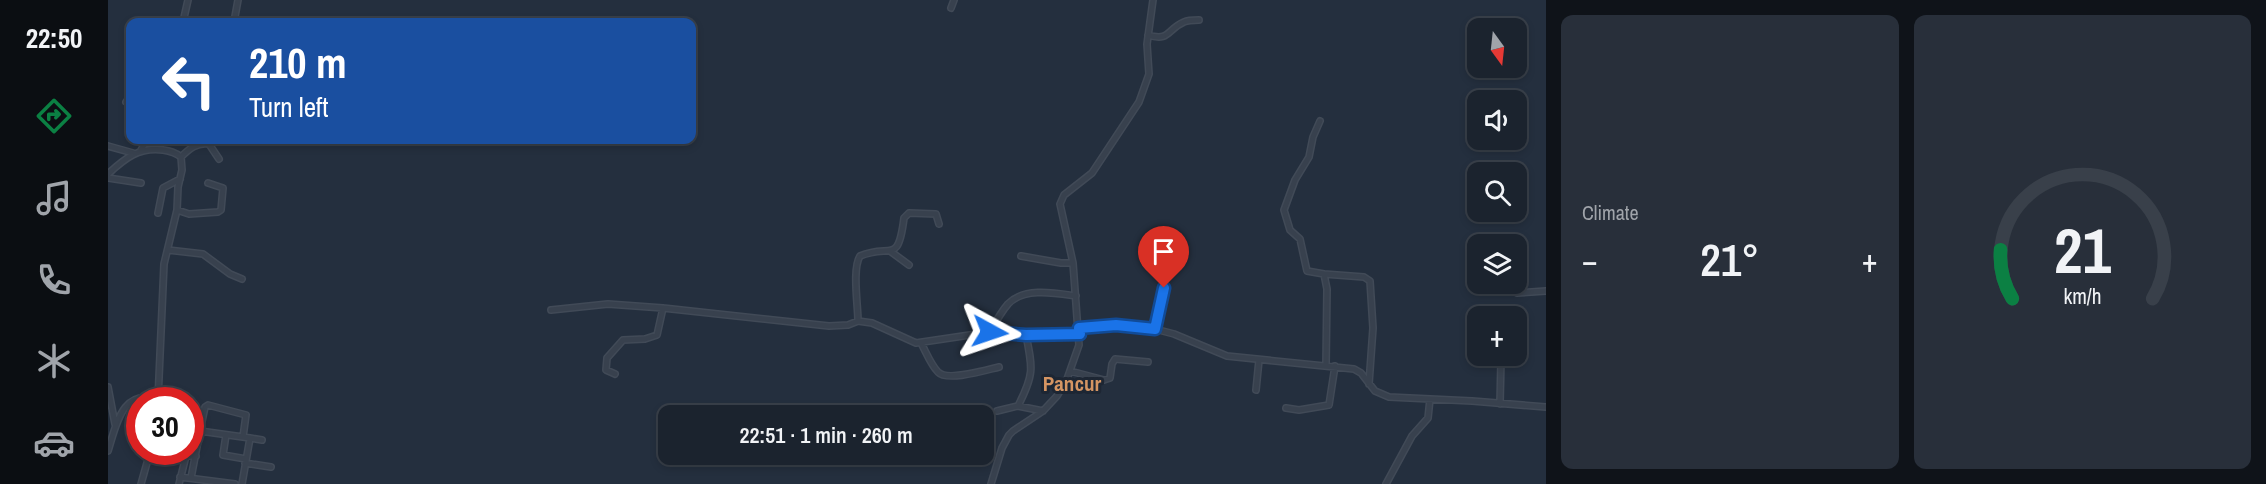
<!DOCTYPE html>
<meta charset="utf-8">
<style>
body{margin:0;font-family:"Archivo Narrow",sans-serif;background:#282f3a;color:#f1f3f6;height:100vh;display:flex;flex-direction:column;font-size:22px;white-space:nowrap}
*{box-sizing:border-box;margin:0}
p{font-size:20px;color:#a0a4aa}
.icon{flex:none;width:33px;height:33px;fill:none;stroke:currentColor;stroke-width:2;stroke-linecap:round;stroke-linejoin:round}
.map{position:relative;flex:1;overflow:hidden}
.sheet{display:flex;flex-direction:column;gap:15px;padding:15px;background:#0f1319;width:720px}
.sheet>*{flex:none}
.top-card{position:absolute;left:18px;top:18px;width:570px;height:126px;border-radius:12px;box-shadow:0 3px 9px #0003,0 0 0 2px #39404a;background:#1a4fa0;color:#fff;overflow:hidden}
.needle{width:39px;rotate:165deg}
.tools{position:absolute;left:1359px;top:18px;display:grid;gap:12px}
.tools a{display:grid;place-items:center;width:60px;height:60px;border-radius:12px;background:#1b232e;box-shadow:0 3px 9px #0003,0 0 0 2px #39404a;font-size:30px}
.speed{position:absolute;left:18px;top:387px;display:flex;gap:12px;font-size:30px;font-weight:700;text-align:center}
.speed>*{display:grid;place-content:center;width:78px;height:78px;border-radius:50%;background:#1b232e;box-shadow:0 3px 9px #0003,0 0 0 2px #39404a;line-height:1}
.speed .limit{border:9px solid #d22;background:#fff;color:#111}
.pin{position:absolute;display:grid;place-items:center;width:51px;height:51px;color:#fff;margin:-62px -26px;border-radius:50% 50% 50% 0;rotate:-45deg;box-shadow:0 0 6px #0007}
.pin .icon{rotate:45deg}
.me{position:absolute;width:66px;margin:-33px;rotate:95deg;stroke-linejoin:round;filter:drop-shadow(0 0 4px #0008)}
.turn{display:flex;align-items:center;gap:21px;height:126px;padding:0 24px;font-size:27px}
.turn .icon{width:78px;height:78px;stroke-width:2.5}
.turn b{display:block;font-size:42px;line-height:51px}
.big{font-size:45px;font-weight:600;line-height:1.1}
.sheet .card{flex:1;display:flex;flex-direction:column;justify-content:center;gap:9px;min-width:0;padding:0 21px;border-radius:12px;background:#282f3a}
.sheet .dial{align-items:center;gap:0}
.dial svg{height:156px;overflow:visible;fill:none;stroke:#39404a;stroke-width:7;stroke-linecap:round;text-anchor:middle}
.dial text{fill:#f1f3f6;stroke:none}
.heat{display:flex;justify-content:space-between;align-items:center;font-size:33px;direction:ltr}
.sheet .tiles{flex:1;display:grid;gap:15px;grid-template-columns:repeat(2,1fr)}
.trip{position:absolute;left:550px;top:405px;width:336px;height:60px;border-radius:12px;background:#1b232e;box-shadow:0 3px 9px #0003,0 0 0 2px #39404a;font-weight:600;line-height:60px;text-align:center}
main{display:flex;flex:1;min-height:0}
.menu{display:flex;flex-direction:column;width:108px;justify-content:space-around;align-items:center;background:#0b0e12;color:#a0a4aa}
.menu .icon{width:42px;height:42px}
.menu .on{color:#0b8043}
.menu b{font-size:27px;color:#f1f3f6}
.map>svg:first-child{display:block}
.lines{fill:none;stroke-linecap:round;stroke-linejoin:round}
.street-casing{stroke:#414a57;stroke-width:8}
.street{stroke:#38414e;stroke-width:5}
.route-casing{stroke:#114b97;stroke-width:15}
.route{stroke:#1a73e8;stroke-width:10}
.labels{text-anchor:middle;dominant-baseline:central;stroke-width:6;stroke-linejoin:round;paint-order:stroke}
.quarter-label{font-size:21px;font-weight:bold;fill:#d59563;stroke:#1d2633}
</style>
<main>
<nav class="menu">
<b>22:50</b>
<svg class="icon on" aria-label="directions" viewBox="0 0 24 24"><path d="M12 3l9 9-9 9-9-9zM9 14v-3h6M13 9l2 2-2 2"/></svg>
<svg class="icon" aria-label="music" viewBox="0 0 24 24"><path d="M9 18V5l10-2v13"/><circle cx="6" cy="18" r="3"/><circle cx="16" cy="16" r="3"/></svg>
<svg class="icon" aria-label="phone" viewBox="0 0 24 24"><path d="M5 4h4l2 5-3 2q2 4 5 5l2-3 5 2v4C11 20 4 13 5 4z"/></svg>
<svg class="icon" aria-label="climate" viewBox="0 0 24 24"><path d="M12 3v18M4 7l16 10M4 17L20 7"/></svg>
<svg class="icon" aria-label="car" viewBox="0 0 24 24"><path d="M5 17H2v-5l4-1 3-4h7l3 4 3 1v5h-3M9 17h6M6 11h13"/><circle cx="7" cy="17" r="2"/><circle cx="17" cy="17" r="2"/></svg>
</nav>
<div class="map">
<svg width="1438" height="484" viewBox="0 0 1438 484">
<rect width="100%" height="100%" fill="#242f3e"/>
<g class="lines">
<g class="street-casing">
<path id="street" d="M843,8l3,-8
M75,22l5,-22
M126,22l4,-22
M1040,35c22,7 19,-6 36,-13 4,-2 10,-2 15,-2
M18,102l4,2
M1212,121l-7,16 -4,20 -14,23 -11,30 6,20 10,9 7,32 17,3 3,15 -1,76
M0,146l25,7
M33,150l6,-10
M73,157c8,-8 16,-15 28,-13l10,15
M0,174c17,-16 31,-27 55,-24 7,1 12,2 18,7l1,13 -4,17 -1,23 -13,54 -6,136
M0,178l33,5
M69,210l12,4 29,-2 3,-2 2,-22 -15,-5
M50,213l5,-25 17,-9
M60,250l35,4 27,20 12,5
M782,251l19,14
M913,256l40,7h12
M1216,274l40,3 6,4 3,47 -4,56
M1404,284l1,6 4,3 29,-2
M443,310l57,-6 55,4 166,18 19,-1 10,-4 14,2 44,20 74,-11 36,3 54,-1
M750,321c0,-16 -6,-52 2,-65 31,-13 38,10 44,-38l5,-5 27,1 3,10
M971,328l37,-3 39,4 19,5 53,22 127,13 7,4 14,18 14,6 83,4 74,6
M1047,329l9,-41
M882,332c5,-9 11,-20 18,-28 16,-17 47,-11 68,-8
M813,343c5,9 10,22 17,29 9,10 48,-2 61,-5
M962,371l34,9 6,-2 2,-14 3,-5 33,3
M507,374l-9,-4 1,-12 16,-18 22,-1 12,-4 6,-27
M0,387l7,37
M1148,390l3,-30
M1392,404l1,-44
M910,406c16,-31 15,-37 8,-71
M1178,408l13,2 30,-5 6,-39
M889,411l21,-5 25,5
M92,431l5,-24 3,-2 38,10 -3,22
M118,435l-3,20 23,4
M142,438l12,2
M0,451c8,-25 14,-64 50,-51
M137,463l26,4
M72,477l55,7
M83,478l9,-47 50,7 -8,46
M33,484l9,-32
M71,484l7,-28h10
M883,484l11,-36 7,-13 4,-4 30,-20 14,-15 10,-17 12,-34 -6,-82 -13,-59 4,-9 28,-22 47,-71 10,-28 -2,-30 6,-44
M1278,484l26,-48 16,-18 2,-19"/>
</g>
<use href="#street" class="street"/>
</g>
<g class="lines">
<g class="route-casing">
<path id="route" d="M882,332l36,3 54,-1 -1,-6 37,-3 39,4 9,-41"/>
</g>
<use href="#route" class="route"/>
</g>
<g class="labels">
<g class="quarter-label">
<text x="964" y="383">Pancur</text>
</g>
</g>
</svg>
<div class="tools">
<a><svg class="needle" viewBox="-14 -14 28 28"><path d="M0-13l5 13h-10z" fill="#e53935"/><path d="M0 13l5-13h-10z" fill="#a0a4aa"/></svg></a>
<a><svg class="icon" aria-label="sound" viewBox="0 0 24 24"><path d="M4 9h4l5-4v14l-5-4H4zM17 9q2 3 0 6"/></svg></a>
<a><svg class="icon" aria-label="search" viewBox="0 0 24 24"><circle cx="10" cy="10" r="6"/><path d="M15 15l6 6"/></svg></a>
<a><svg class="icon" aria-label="layers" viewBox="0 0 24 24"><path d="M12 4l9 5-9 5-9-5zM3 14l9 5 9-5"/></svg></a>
<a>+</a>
</div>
<div class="speed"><div class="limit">30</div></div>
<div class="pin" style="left:1056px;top:288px;background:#d93025"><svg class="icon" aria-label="arrive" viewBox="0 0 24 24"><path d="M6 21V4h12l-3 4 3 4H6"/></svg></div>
<svg class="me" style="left:882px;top:332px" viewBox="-20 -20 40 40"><path d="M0-17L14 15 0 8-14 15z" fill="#1a73e8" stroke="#fff" stroke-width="4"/></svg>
<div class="trip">22:51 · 1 min · 260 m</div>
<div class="top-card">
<div class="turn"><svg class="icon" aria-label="left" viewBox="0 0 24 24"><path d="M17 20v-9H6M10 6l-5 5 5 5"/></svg><div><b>210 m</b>Turn left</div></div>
</div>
</div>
<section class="sheet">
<div class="tiles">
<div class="card"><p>Climate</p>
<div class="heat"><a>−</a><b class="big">21°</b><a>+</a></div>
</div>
<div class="card dial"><svg viewBox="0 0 100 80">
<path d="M14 69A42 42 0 1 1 86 69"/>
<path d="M14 69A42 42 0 0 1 8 44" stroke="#0b8043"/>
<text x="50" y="56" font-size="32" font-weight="700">21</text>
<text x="50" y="72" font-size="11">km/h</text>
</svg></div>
</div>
</section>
</main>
